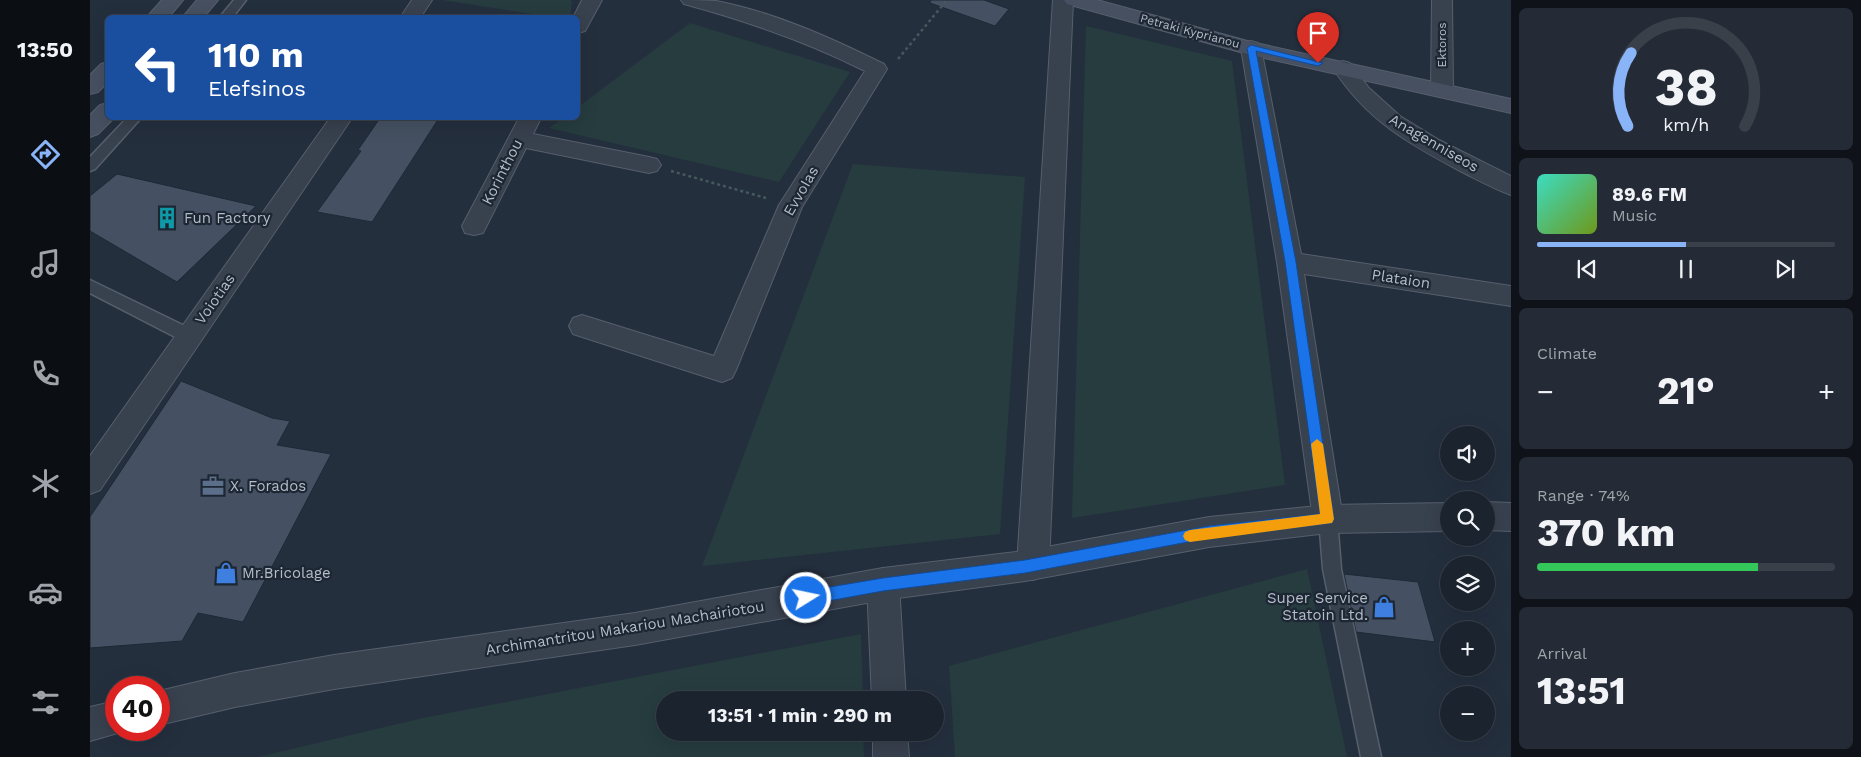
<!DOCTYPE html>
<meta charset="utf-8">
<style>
body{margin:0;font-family:"Work Sans",sans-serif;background:#242b36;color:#f1f3f6;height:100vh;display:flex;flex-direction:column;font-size:19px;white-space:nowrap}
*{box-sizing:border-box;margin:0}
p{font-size:16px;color:#a0a4aa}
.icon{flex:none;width:28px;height:28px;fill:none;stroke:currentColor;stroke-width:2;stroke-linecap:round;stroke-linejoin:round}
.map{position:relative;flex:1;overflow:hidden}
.panel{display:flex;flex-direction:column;gap:8px;padding:8px;background:#0f1319;width:350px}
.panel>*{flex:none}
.top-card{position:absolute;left:15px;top:15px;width:475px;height:105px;border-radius:8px;box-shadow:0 5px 20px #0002,0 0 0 1px #39404a;background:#1a4fa0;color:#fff;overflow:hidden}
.tools{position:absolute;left:1350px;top:426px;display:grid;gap:10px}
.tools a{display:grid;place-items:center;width:55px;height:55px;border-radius:50%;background:#1b232e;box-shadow:0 5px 20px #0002,0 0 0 1px #39404a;font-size:25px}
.speed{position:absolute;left:15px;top:676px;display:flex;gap:10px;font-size:25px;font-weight:700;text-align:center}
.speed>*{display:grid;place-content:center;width:65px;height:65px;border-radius:50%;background:#1b232e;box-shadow:0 5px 20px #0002,0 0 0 1px #39404a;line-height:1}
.speed .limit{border:8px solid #d22;background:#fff;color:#111}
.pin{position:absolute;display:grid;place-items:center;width:42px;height:42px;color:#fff;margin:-51px -21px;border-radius:50% 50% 50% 0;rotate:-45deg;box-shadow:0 0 5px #0007}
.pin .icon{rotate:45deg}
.me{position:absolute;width:55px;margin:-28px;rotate:80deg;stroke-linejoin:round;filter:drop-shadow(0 0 4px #0008)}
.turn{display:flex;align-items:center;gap:18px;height:105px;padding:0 20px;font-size:22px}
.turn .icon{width:65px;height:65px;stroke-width:2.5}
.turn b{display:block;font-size:35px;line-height:42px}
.big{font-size:38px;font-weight:700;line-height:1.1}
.panel .widget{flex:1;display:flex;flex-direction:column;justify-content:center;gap:8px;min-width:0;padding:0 18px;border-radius:8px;background:#242b36}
.panel .dial{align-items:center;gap:0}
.dial svg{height:130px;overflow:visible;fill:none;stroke:#39404a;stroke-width:7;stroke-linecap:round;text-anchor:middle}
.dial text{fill:#f1f3f6;stroke:none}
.song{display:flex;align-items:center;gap:15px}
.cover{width:60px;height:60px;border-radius:8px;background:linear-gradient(135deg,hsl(170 70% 55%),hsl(80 70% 35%))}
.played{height:5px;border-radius:2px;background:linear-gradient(90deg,#8ab4f8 50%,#39404a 50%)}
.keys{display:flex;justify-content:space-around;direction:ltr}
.heat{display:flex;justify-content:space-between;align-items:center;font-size:28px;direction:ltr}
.charge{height:8px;border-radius:4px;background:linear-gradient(90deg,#34c759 74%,#39404a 0)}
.trip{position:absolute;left:566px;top:691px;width:288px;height:50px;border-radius:25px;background:#1b232e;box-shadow:0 5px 20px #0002,0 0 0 1px #39404a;font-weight:700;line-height:50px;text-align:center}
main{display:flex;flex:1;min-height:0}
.tab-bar{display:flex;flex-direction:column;width:90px;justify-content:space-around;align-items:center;background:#0b0e12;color:#a0a4aa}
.tab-bar .icon{width:35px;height:35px}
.tab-bar .on{color:#8ab4f8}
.tab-bar b{font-size:22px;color:#f1f3f6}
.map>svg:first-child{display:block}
.green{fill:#263c3f}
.building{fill:#455162;stroke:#1f2835}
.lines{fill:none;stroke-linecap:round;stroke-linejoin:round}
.service-casing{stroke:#565f6c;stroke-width:3}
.minor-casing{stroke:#565f6c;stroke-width:2}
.tertiary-casing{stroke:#565f6c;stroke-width:2}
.secondary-casing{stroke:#565f6c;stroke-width:2}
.path{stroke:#44595c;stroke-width:2.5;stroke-dasharray:3 3;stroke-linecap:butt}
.service{fill:#38414e;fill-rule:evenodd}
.minor{fill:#38414e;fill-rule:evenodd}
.tertiary{fill:#38414e;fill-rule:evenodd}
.secondary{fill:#465061;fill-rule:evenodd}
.route{fill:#1a73e8;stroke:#114b97}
.slow{fill:#f59e0b}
.labels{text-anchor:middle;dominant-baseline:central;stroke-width:4.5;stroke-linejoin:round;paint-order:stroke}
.far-street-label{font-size:12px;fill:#b4bcc9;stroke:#1d2633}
.street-label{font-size:15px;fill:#b4bcc9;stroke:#1d2633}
.poi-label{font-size:15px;fill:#b4bcc9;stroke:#1d2633;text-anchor:start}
</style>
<main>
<nav class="tab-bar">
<b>13:50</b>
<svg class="icon on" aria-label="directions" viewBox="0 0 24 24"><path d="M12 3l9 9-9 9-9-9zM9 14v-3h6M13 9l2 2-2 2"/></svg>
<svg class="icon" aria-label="music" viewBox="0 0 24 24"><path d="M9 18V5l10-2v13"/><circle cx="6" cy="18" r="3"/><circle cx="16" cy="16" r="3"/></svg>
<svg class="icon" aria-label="phone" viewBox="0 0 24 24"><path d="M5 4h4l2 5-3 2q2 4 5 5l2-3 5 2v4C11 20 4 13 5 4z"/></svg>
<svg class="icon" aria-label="climate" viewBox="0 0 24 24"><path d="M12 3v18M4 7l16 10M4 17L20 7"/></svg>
<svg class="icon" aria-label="car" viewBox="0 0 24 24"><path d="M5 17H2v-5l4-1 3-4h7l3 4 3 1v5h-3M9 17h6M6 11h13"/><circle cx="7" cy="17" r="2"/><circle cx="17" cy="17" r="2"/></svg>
<svg class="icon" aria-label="filters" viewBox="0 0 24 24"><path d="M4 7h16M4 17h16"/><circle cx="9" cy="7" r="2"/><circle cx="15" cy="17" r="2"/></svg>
</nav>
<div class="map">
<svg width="1421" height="757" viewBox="0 0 1421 757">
<rect width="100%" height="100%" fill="#242f3e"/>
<path class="green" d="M352,0h128l2,2 -2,15 -12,1z
M600,23l160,49 -71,110 -230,-54 14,-10h15v-11z
M996,26l146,35 53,424 -213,33z
M763,164l172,13 -25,357 -298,32z
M1217,569l40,188h-392l-6,-91z
M771,634l2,66h-198v32l198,1 1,24h-606l165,-39z"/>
<path class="building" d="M841,0h53l25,9 -14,17 -65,-23z
M290,118h59l-67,104 -55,-10 44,-61 -3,-1z
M27,174l139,32 -79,76 -87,-51v-35z
M91,381l91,37 18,3 -13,24 54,9 -88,168 -45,-9 -16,28 -92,7v-131z
M1254,574l74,8 17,60 -79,-10z"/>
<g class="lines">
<g class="service-casing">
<path id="service" d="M144,0h12l-14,18h-13z
M37,118h14l-46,51 -5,2v-14z
M0,280l105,51 2,5 -2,5 -6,2 -6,-2 -93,-48z
M1238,510l6,3 3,6 4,50 40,188h-20l-38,-188 -4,-50 3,-6z"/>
</g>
<g class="minor-casing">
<path id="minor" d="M322,0h20l-12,18h-20z
M492,0h20l-17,31 -7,2v-15h-5z
M591,0c11,0 24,0 35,1 58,11 116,37 168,63l3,5 -85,138 -66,163 -4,8 -10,4 -149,-48 -4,-8 4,-8 9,-3 132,41 65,-151 86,-134c-58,-29 -118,-50 -181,-67z
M963,0h20l-24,565 -5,11 -11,4 -11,-4 -5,-11z
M1342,0h20l1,90 -3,5 -8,2 -8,-2 -3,-5z
M1161,41l7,2 3,5 40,206 210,32v20l-207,-32 39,245 -4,10 -11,4 -11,-4 -4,-10 -36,-257 -36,-214 3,-5z
M1253,61l7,2 19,25 31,28 39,24 72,36v19c-17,-6 -33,-15 -49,-23 -53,-28 -96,-52 -129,-104l3,-5z
M240,118h22l-252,372 -10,4v-38z
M429,118h22l-8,16 116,23 8,2 4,6 -4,6 -8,2 -123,-25 -43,85 -9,2 -9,-2 -3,-7z
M793,568l11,5 5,11 7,116h-34l-5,-116 5,-11z
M783,732h34l2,25h-36z"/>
</g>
<g class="tertiary-casing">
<path id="tertiary" d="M1396,502l25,1v28l-25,-1z
M1359,503v28l-121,2 -119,14 -184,34 -142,19 -248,45 -301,44 -99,18 -76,18v-34l76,-18 99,-18 301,-42 248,-45 142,-17 184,-34 119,-12z
M26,701v29h12l-38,11v-34z"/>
</g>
<g class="secondary-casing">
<path id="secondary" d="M72,0h21l-15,18h-22z
M107,0h21l-15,18h-21z
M974,0h33l154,42 260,57v14l-260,-58 -184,-51z
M18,62v20l-10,10 -8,2v-19l11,-11z
M18,103v15h6l-16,16 -8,3v-22l10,-10z"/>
</g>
<path class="path" d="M808,59l49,-59
M581,171l95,27"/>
<use href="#service" class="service"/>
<use href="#minor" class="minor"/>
<use href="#tertiary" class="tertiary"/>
<use href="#secondary" class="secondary"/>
</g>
<path class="route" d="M1161,45l72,18 -5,3 -62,-15 40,211 38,257 -2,4 -123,15 -184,35 -142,18 -77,14 -4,-2 -2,-5 2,-5 4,-2 77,-13 142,-18 184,-34 111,-12 -35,-252 -38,-214z"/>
<path class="slow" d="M1227,439l6,5 11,75 -2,4 -142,19 -5,-2 -2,-4 2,-4 5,-2 130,-16 -9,-70z"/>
<defs>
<g id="building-bare" transform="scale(1.725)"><path d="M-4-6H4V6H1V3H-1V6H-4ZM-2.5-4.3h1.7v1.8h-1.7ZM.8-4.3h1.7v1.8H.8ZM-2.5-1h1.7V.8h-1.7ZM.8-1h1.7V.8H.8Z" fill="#0f9aa8" stroke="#1d2633" stroke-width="2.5" paint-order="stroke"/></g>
<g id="office-bare" transform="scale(1.725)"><path d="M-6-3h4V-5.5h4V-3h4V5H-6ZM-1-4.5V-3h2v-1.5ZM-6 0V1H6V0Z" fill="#5c6f8a" stroke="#1d2633" stroke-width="2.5" paint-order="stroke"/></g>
<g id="shop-bare" transform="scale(1.725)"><path d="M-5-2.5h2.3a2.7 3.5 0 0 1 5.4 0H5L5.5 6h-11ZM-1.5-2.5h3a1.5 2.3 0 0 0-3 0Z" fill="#3f7fe0" stroke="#1d2633" stroke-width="2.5" paint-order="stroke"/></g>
</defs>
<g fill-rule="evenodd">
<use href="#building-bare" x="77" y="218"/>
<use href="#office-bare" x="123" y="486"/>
<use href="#shop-bare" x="136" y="573"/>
<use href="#shop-bare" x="1294" y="607"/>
</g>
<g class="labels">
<g class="far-street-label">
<text transform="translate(1100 31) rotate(15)">Petraki Kyprianou</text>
<text transform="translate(1352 45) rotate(-90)">Ektoros</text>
</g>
<g class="street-label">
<text transform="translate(1344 143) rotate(30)">Anagenniseos</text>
<text transform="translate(412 172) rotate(-63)">Korinthou</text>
<text transform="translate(711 191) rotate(-60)">EvvoIas</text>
<text transform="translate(1311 279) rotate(9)">Plataion</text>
<text transform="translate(125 299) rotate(-55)">Voiotias</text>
<text transform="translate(535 628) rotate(-9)">Archimantritou Makariou Machairiotou</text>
</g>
<g class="poi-label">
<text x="94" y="218">Fun Factory</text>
<text x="140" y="486">X. Forados</text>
<text x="152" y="573">Mr.Bricolage</text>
<text x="1278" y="598" text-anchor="end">Super Service<tspan x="1278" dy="17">Statoin Ltd.</tspan></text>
</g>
</g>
</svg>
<div class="tools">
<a><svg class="icon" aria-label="sound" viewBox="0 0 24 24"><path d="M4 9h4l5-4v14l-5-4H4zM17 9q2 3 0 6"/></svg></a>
<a><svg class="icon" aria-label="search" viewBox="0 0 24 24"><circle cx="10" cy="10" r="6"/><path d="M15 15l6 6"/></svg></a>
<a><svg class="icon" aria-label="layers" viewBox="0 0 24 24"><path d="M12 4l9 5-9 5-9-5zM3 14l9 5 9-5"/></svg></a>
<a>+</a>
<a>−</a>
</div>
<div class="speed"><div class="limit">40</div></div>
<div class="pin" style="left:1228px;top:63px;background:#d93025"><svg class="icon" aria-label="arrive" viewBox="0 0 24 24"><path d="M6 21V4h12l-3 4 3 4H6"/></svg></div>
<svg class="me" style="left:716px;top:598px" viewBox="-20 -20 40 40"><circle r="17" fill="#1a73e8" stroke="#fff" stroke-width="3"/><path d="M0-11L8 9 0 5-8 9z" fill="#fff"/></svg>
<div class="trip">13:51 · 1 min · 290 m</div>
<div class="top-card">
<div class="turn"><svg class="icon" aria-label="left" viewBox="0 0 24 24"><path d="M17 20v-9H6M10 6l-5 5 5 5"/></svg><div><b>110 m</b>Elefsinos</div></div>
</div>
</div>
<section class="panel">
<div class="widget dial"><svg viewBox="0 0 100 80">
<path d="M14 69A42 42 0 1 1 86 69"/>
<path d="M14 69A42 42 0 0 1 16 24" stroke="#8ab4f8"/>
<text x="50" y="56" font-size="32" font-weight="700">38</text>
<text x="50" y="72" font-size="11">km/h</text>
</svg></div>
<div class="widget">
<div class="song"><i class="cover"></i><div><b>89.6 FM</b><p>Music</p></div></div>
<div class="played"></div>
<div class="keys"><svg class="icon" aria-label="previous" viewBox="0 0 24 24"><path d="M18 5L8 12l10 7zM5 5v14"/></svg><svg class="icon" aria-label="pause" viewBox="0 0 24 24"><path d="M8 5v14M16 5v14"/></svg><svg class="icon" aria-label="next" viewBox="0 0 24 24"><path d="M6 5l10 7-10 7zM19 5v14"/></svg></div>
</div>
<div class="widget"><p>Climate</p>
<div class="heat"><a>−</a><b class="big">21°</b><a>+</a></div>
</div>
<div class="widget"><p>Range · 74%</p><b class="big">370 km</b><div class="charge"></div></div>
<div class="widget"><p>Arrival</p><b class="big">13:51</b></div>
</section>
</main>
